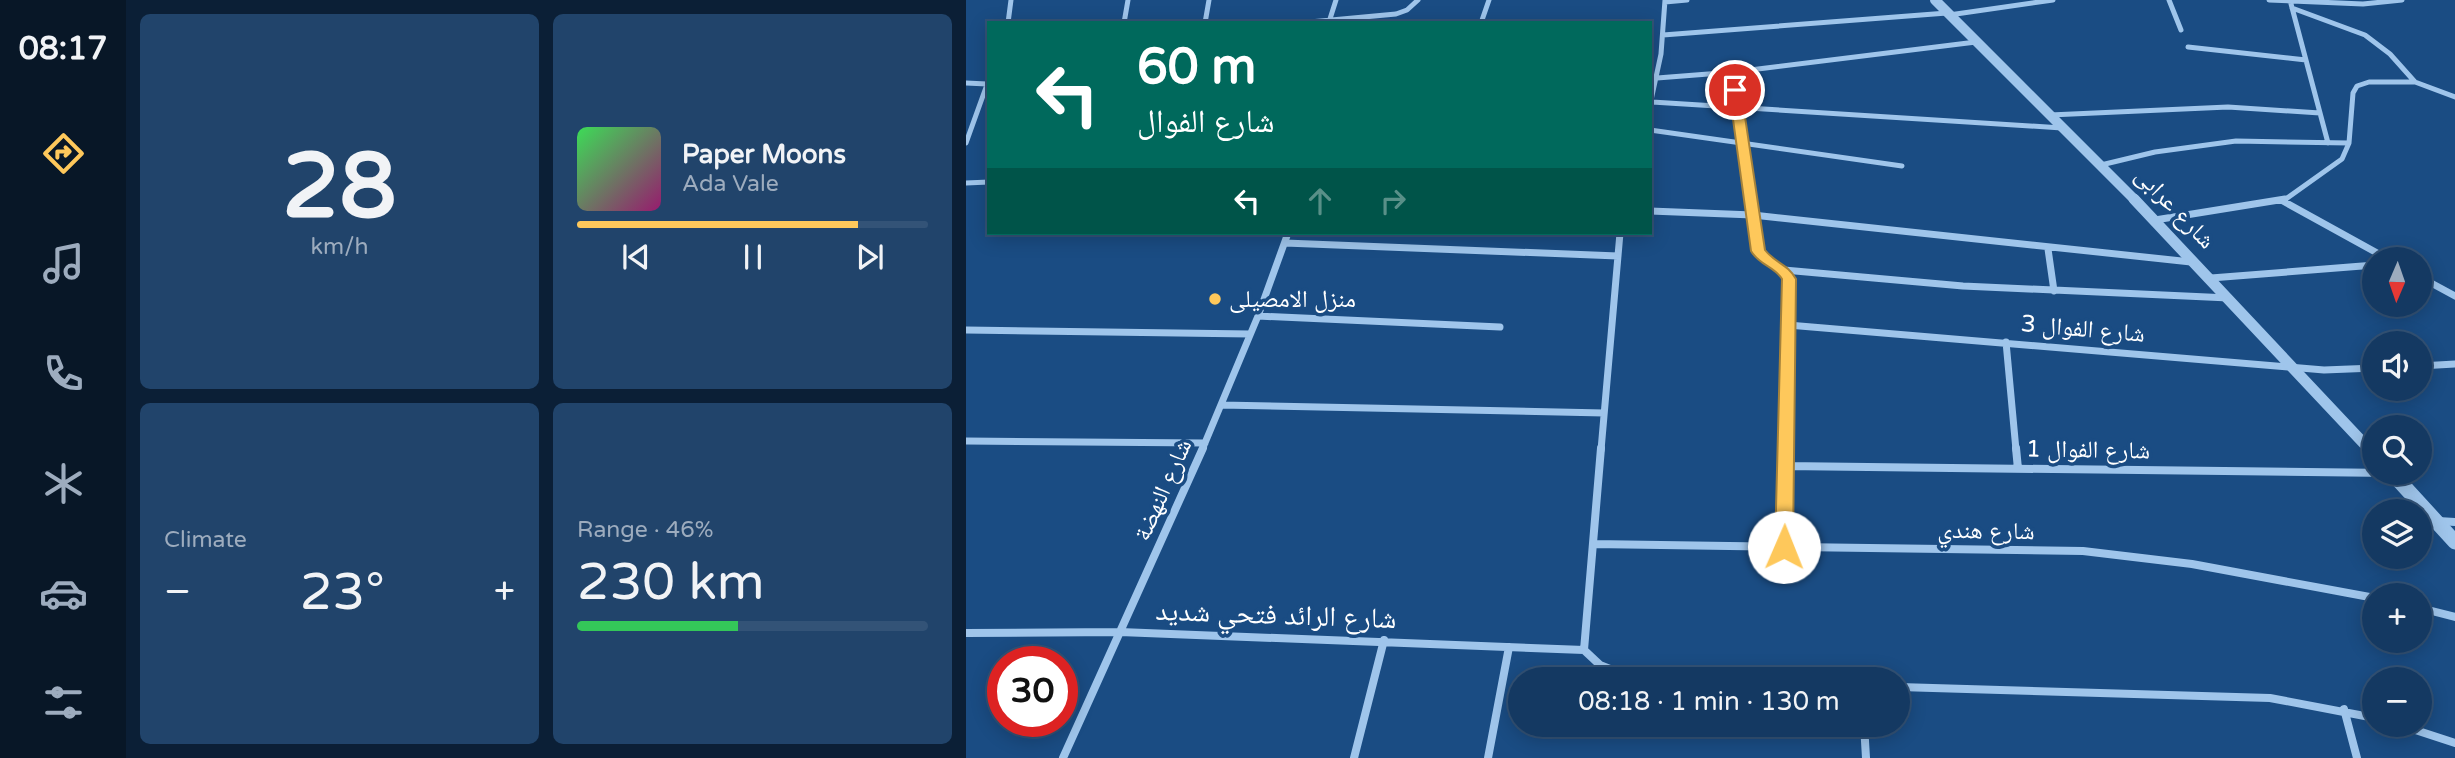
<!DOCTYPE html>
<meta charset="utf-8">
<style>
body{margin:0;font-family:"Varela Round","Noto Naskh Arabic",sans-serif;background:#21446b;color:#f1f3f6;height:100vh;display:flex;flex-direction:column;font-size:26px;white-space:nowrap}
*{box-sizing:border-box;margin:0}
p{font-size:23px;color:#9dacbe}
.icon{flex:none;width:38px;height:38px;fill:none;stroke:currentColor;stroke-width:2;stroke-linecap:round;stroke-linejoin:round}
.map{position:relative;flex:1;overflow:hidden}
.drawer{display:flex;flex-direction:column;gap:14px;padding:14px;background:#0b1f36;width:840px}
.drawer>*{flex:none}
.guide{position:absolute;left:21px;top:21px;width:665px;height:214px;border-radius:0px;box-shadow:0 4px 18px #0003,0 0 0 2px #335377;background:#00695c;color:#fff;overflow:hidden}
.needle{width:46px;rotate:182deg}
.buttons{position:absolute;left:1396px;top:247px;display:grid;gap:14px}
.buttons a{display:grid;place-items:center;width:70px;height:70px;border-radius:50%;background:#143962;box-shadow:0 4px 18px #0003,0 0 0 2px #335377;font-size:35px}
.speed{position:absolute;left:21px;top:646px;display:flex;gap:14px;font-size:35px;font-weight:700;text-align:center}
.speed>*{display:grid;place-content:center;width:91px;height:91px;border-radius:50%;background:#143962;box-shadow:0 4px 18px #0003,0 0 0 2px #335377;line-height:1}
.speed .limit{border:10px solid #d22;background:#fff;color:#111}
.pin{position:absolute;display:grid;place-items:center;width:60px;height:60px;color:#fff;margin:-30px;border:4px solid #fff;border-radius:50%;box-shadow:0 2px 7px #0007}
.me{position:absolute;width:77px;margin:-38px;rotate:1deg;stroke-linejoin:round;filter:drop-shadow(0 0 5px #0008)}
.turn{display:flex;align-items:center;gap:24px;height:147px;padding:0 35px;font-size:32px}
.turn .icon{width:91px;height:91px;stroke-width:2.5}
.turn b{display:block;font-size:49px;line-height:60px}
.lanes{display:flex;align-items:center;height:66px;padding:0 35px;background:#0003;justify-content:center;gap:35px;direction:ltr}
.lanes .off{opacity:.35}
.big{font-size:52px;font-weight:600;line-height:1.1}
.drawer .widget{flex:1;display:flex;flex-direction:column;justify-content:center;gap:10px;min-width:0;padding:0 24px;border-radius:10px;background:#21446b}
.drawer .dial{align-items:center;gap:0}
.dial b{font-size:91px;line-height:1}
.song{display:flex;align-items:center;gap:21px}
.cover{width:84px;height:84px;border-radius:10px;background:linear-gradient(135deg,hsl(130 70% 55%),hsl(320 70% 35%))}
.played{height:7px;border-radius:4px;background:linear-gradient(90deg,#fec85b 80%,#335377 80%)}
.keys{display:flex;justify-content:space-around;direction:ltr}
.heat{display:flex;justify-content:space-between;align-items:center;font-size:38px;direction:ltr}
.charge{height:10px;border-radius:5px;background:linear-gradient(90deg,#34c759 46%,#335377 0)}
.drawer .tiles{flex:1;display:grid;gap:14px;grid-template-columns:repeat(2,1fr)}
.trip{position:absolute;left:542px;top:667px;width:402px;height:70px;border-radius:35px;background:#143962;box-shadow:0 4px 18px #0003,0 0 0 2px #335377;font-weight:600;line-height:70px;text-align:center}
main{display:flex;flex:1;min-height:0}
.tab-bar{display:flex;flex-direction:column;width:126px;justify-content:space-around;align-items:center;background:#081727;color:#9dacbe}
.tab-bar .icon{width:49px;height:49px}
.tab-bar .current{color:#fec85b}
.tab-bar b{font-size:32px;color:#f1f3f6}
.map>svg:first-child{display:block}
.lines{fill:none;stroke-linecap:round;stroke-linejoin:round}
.minor-far2{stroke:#9fc5eb;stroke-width:5}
.minor-far1{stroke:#9fc5eb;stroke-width:7}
.minor{stroke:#9fc5eb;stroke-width:8}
.tertiary-far2{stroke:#9fc5eb;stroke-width:10}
.tertiary-far1{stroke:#9fc5eb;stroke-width:11}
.tertiary{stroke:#9fc5eb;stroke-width:15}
.route{fill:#fec85b;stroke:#a5823b;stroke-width:2}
.poi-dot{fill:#fec85b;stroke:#1a4c83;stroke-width:2.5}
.labels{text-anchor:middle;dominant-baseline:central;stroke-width:7;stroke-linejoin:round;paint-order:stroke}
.street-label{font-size:24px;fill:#fff;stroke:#1a4c83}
.poi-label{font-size:24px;fill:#fff;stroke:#1a4c83;text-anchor:start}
.near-street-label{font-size:28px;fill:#fff;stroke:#1a4c83}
</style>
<main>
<nav class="tab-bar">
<b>08:17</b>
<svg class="icon current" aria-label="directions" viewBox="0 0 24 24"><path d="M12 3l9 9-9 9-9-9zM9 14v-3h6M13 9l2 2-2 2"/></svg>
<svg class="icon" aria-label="music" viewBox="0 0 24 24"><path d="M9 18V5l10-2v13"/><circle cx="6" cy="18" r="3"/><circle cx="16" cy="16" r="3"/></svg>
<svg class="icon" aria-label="phone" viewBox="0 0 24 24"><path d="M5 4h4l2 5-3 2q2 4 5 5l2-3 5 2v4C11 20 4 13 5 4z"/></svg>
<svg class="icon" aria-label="climate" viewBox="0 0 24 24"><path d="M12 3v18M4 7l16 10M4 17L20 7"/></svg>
<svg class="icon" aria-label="car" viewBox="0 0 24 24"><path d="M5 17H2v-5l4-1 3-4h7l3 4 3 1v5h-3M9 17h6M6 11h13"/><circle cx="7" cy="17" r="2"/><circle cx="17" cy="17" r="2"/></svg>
<svg class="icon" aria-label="filters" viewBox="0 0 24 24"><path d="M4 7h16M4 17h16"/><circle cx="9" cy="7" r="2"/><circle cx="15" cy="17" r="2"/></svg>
</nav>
<section class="drawer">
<div class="tiles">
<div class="widget dial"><b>28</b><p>km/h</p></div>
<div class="widget">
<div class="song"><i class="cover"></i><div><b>Paper Moons</b><p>Ada Vale</p></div></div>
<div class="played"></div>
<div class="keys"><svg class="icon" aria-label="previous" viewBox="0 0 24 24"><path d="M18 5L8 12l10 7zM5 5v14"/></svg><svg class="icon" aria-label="pause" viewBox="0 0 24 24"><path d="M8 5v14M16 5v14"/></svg><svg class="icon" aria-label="next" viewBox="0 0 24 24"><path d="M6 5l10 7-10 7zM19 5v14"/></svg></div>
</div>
<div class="widget"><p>Climate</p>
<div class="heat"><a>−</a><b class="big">23°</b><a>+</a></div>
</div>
<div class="widget"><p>Range · 46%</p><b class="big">230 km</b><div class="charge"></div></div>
</div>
</section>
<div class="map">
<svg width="1489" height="758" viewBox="0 0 1489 758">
<rect width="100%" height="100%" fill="#1a4c83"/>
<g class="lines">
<path class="minor-far2" d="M1203,0l12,30
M1303,0l94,4 39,-4
M1324,0l38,143
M699,2l22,-2
M1326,8l73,27 25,19 25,28 40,15
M983,15l104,-15
M363,22l7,-22
M42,23l3,-23
M158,23l4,-23
M239,23l4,-23
M333,23l97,-9 11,-4 11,-10
M515,23l8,-23
M697,35l284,-22
M1222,47l118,13
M768,72l16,129
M691,78l77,-6 242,-30
M0,83l21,1
M686,102l410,26
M684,105l11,-51 4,-54
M1084,115l178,-8 92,6
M684,130l252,36
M0,143l23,-64
M1135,165l54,-13 81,-11 113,2
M0,183l23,-1
M1317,201l59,-42 7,-16 4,-50 4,-7 12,-4h46"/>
<path class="minor-far1" d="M784,199l8,52 31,28 -3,171
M1317,201l105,58
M684,211l103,4 438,47
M1189,220l130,-21
M319,243l333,13
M1082,249l6,42
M818,270l179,16 266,12
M1454,277l35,19
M1245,278l164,-13
M292,316l242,11
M822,325l536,45 51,-2
M0,330l284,4
M1040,342l10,108
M1454,366l35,-2
M255,405l383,8
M0,441l239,2
M236,450l56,-134 30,-83
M635,450l19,-217"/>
<path class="minor" d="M1050,448l2,21
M819,466l606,7
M1472,521l17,1
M627,544l490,7 109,13 183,34
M818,547l2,-99
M1454,608l35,9
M0,633l154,-1 464,18
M618,650l17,-202
M618,650l16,15 35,14
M933,687l371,11 105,20
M1378,709l13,49
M898,724l2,34
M1431,724l58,19
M97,758l140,-310
M388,758l30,-118
M522,758l21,-111"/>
<path class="tertiary-far2" d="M969,0l201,201"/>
<path class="tertiary-far1" d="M1168,199l236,251"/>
<path class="tertiary" d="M1403,448l6,7
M1425,472l64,70"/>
</g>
<path class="route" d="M769,86l6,4 24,160c10,13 23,14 31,29l-3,268 -3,6 -6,3 -6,-3 -3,-6 7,-268c-7,-12 -23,-14 -31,-28l-22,-161z"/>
<circle class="poi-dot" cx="249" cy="299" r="7"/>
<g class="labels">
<g class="street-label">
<text transform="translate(1209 208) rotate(46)">شارع عرابى</text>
<text transform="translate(1117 329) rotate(5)">شارع الفوال 3</text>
<text transform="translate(1122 450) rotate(1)">شارع الفوال 1</text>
<text transform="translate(197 490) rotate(-66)">شارع النهضة</text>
<text transform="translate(1020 531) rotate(1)">شارع هندي</text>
</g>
<g class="poi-label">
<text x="263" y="299">منزل الامصيلى</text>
</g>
<g class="near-street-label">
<text transform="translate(310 615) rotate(2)">شارع الرائد فتحي شديد</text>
</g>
</g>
</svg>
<div class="buttons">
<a><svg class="needle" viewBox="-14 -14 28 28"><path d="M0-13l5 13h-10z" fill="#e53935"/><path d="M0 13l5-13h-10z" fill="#9dacbe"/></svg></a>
<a><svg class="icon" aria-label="sound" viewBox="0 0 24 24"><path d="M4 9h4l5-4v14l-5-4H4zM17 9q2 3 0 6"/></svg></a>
<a><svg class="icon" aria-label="search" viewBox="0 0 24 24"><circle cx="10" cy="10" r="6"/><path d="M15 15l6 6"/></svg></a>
<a><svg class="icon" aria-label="layers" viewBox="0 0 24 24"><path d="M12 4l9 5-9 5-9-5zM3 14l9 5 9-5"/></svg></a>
<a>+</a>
<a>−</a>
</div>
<div class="speed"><div class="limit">30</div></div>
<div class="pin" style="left:769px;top:90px;background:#d93025"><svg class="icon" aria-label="arrive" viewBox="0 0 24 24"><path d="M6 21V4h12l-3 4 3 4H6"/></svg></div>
<svg class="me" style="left:818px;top:547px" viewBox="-20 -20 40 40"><circle r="19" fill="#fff"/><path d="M0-13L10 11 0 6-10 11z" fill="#fec85b"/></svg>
<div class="trip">08:18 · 1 min · 130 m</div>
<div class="guide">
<div class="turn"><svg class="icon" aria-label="left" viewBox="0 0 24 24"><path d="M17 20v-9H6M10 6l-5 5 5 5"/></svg><div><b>60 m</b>شارع الفوال</div></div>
<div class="lanes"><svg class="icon" aria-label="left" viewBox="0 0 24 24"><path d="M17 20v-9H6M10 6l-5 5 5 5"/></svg><svg class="icon off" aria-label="ahead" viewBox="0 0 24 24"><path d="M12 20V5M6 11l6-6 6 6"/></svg><svg class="icon off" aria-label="right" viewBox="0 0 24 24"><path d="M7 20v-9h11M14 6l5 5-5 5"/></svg></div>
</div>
</div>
</main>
